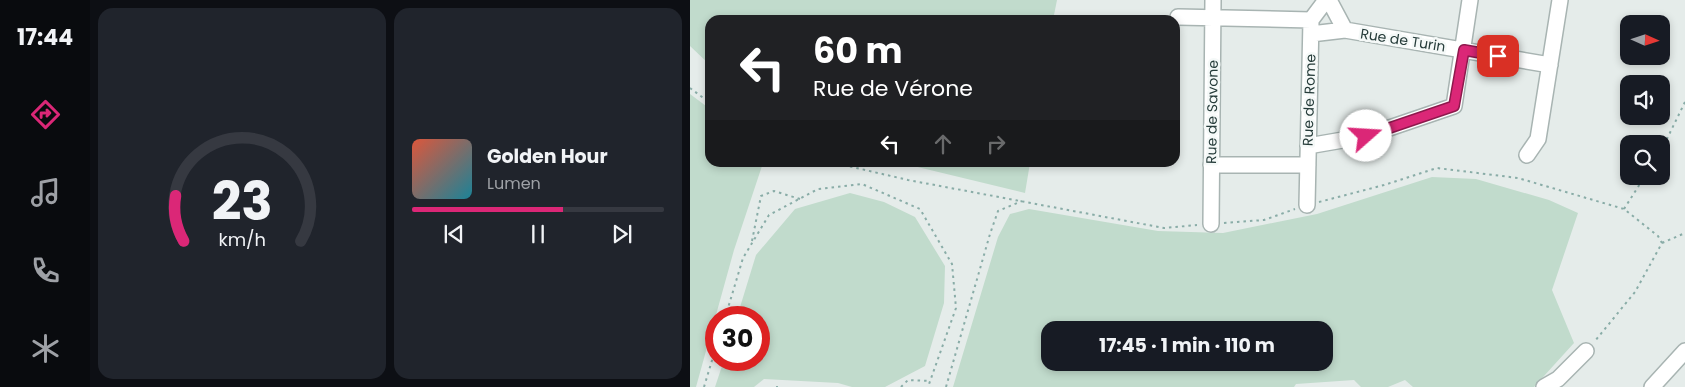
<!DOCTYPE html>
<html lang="fr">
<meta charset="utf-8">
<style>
body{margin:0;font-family:Poppins,sans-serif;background:#20242c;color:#f1f3f6;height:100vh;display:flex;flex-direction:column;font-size:19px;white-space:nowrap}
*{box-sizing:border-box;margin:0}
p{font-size:16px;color:#9ea1a6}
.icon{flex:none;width:28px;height:28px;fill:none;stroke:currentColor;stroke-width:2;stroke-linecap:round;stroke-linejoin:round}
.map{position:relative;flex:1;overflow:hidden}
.details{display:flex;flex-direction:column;gap:8px;padding:8px;background:#0d0f14;width:600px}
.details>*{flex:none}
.hud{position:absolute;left:15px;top:15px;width:475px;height:152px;border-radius:15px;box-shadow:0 2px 8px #0003;background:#202124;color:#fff;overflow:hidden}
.needle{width:32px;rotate:93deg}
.controls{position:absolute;left:930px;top:15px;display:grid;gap:10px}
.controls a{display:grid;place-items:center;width:50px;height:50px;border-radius:10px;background:#171b24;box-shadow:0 2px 8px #0003;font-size:25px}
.speed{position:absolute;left:15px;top:306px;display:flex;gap:10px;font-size:25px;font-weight:700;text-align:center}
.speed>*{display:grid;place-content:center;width:65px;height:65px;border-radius:50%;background:#171b24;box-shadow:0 2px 8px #0003;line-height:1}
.speed .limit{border:8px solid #d22;background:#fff;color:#111}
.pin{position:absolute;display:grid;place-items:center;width:42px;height:42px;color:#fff;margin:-21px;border-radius:10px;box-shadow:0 2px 8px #0006}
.me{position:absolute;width:55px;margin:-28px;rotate:71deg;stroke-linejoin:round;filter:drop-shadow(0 0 4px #0008)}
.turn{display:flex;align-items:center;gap:18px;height:105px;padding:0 25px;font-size:22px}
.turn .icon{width:65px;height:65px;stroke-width:2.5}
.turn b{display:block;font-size:35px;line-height:42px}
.lanes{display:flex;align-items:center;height:48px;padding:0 25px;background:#0003;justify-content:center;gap:25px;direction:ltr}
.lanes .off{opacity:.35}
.details .tile{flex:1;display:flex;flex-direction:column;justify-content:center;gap:8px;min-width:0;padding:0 18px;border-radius:15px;background:#20242c}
.details .dial{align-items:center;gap:0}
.dial svg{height:130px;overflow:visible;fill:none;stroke:#363941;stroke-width:7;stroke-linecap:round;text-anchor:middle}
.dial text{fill:#f1f3f6;stroke:none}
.song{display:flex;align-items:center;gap:15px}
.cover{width:60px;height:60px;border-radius:8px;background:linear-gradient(135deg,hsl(10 70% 55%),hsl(190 70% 35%))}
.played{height:5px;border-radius:2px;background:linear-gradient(90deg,#db2777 60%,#363941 60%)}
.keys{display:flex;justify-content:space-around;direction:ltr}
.details .tiles{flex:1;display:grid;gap:8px;grid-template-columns:repeat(2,1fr)}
.trip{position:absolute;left:351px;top:321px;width:292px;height:50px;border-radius:15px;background:#171b24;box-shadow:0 2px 8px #0003;font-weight:700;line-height:50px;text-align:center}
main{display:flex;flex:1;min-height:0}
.dock{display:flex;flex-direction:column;width:90px;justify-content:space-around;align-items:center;background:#090b0e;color:#9ea1a6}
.dock .icon{width:35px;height:35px}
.dock .current{color:#db2777}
.dock b{font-size:22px;color:#f1f3f6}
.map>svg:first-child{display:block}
.green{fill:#c1dbcc;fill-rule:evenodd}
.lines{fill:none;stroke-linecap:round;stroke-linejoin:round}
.minor-casing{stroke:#a8b4b2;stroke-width:18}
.path{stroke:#89aca7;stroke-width:2;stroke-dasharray:2.5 4;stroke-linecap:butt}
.minor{stroke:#fff;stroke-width:15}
.route-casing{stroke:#8e194d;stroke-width:12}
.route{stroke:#db2777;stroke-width:9}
.labels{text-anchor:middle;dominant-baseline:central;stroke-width:5;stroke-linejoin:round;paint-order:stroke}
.street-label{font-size:14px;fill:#263c3a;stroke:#f5f9f8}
</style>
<main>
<nav class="dock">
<b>17:44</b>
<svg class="icon current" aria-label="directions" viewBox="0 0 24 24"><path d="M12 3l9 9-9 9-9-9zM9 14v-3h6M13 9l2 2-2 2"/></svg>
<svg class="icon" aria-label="music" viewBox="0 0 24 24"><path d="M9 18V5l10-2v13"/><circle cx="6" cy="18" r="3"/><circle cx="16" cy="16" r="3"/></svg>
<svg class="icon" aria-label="phone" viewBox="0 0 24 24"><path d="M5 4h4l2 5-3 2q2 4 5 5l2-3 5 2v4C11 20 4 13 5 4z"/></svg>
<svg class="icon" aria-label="climate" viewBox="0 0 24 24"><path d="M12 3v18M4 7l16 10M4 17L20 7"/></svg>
</nav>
<section class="details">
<div class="tiles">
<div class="tile dial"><svg viewBox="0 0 100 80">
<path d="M14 69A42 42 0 1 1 86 69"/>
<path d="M14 69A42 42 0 0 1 9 41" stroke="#db2777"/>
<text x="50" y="56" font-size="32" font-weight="700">23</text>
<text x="50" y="72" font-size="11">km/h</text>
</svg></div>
<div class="tile">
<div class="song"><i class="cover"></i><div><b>Golden Hour</b><p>Lumen</p></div></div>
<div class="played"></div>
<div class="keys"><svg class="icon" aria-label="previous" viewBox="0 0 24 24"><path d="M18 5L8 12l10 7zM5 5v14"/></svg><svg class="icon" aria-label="pause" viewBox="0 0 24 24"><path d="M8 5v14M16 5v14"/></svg><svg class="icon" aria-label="next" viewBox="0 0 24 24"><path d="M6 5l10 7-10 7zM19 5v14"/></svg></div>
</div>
</div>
</section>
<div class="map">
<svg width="995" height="387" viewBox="0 0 995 387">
<rect width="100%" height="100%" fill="#e5ecea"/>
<path class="green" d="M0,0h367l-4,20h-343v45l-20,-19z
M0,94l20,15v53l53,1 -29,87 -38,137h-6z
M211,163l129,-1v1l-5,30z
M742,177l44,2 73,21 29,13 -26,77 22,53 -40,44h-121l-8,-7 -17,7h-27l-7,-7 -58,4 -2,3h-341l45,-150 12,-23 19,-5 129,22 65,2 94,-19zM360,330h275v32h-275z
M160,193l34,9 31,15 30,49 -1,37 -19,63 -40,21h-33l-14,-4 -74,-4 -10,8h-39l9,-27h35v-42l-22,-1 19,-62 39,-46z"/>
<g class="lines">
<g class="minor-casing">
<path id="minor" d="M639,0l16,30
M488,17l133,3
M621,34l34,-4 205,35
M618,146l58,-10 88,-30 16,-106
M837,155l11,-16 22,-139
M521,165h97
M617,205l4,-185 15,-20
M521,224l2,-224
M854,387l14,-8 28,-28
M962,387l33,-36"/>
</g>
<path class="path" d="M0,88l20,15
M971,151l24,-49
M141,162l77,18 256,48 33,-3
M629,202l65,-17 53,-17 81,10 106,31 34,27 4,7 -27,49 -40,49
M934,209l21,-33
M534,223l40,-3 31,-11
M62,241l9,-45 13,-5 26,8
M972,243l23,-10
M35,318l18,-60 26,-43 49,-26 44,-5 58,25 32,55 4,44 -28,79
M14,387l12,-40
M86,387h2
M211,387l7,-7 22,1
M256,387l44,-153 8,-23 24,-10"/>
<use href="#minor" class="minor"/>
</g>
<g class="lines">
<g class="route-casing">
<path id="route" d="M676,136l88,-30 10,-56 34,6"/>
</g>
<use href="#route" class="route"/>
</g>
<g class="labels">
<g class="street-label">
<text transform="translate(713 40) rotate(9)">Rue de Turin</text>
<text transform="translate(619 100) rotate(-88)">Rue de Rome</text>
<text transform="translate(522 112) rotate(-89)">Rue de Savone</text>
</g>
</g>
</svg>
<div class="controls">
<a><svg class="needle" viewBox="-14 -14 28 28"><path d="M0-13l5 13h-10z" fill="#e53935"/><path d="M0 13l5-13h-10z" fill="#9ea1a6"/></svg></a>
<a><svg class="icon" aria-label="sound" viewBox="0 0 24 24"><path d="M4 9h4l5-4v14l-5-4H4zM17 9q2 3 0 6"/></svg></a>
<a><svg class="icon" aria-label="search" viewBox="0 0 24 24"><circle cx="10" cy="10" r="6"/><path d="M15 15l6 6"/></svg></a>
</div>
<div class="speed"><div class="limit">30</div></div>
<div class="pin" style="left:808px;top:56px;background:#d93025"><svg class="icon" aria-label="arrive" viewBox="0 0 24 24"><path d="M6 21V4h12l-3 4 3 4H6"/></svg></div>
<svg class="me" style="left:676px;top:136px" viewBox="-20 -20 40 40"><circle r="19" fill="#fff"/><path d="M0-13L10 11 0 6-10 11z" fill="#db2777"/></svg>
<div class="trip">17:45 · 1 min · 110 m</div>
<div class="hud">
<div class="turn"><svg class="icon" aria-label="left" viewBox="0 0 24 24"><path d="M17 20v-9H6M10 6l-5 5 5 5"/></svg><div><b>60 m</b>Rue de Vérone</div></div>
<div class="lanes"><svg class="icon" aria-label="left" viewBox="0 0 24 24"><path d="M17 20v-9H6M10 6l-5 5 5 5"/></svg><svg class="icon off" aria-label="ahead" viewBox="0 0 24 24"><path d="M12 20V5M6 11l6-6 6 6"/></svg><svg class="icon off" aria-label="right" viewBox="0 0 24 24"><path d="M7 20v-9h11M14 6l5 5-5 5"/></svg></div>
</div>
</div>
</main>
